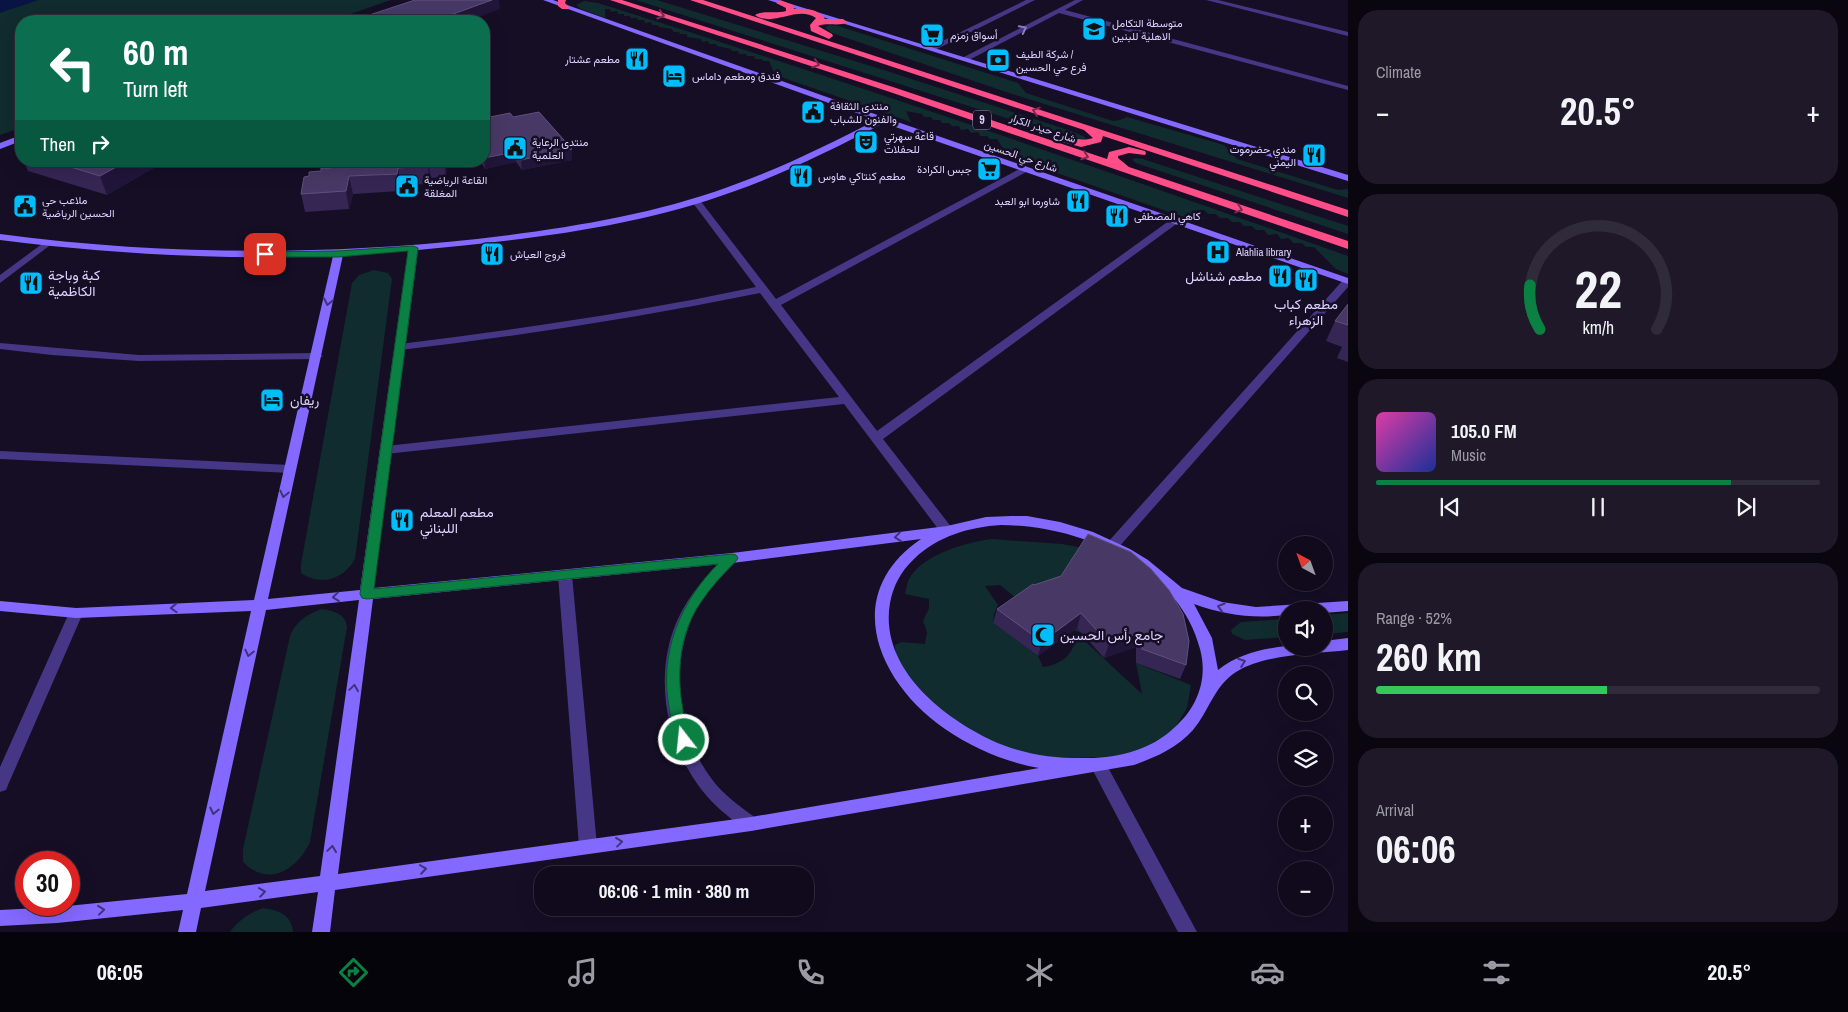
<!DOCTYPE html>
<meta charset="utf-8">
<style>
body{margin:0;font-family:"Archivo Narrow",Vazirmatn,sans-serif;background:#1e1829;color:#f1f3f6;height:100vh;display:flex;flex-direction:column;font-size:19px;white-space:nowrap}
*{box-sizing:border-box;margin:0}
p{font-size:16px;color:#9c9aa3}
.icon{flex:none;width:28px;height:28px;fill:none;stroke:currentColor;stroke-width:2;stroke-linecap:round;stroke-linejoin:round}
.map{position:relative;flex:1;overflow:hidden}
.sheet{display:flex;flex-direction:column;gap:10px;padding:10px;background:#09060f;width:500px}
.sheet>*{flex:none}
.guide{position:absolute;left:15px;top:15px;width:475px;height:152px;border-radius:20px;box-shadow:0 5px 20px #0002,0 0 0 1px #302b3b;background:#0b6e4f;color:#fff;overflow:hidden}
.needle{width:32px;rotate:319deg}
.tools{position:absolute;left:1278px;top:536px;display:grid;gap:10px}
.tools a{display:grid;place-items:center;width:55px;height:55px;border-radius:50%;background:#100a1c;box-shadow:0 5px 20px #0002,0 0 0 1px #302b3b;font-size:25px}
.speed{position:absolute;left:15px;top:851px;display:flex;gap:10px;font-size:25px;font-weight:700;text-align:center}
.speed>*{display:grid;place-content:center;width:65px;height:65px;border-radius:50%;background:#100a1c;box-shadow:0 5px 20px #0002,0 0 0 1px #302b3b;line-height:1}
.speed .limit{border:8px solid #d22;background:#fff;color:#111}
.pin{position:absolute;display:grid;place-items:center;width:42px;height:42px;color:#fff;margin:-21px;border-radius:10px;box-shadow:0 2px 8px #0006}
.me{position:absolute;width:55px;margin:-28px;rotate:344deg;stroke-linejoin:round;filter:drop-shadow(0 0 4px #0008)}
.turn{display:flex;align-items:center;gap:18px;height:105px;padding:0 25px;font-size:22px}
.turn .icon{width:65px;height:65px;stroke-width:2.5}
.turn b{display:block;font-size:35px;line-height:42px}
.then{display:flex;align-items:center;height:48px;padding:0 25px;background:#0003;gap:10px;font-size:19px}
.big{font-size:38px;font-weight:800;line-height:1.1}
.sheet .tile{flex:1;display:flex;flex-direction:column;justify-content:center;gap:8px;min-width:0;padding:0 18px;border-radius:20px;background:#1e1829}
.sheet .dial{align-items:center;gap:0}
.dial svg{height:130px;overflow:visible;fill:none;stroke:#302b3b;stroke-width:7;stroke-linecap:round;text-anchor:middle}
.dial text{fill:#f1f3f6;stroke:none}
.song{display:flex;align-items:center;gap:15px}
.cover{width:60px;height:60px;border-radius:8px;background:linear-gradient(135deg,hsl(320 70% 55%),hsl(230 70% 35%))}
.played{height:5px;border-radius:2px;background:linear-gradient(90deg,#0b8043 80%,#302b3b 80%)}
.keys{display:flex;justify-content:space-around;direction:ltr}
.heat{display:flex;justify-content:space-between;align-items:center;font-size:28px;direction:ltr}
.charge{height:8px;border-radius:4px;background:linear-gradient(90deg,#34c759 52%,#302b3b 0)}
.trip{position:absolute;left:534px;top:866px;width:280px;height:50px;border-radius:20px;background:#100a1c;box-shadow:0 5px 20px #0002,0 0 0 1px #302b3b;font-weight:800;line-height:50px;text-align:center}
.dock{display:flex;height:80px;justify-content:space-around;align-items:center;background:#06040b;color:#9c9aa3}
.dock .icon{width:35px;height:35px}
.dock .selected{color:#0b8043}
.dock b{font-size:22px;color:#f1f3f6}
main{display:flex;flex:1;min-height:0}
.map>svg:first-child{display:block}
.green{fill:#102c2f}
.water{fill:#081444}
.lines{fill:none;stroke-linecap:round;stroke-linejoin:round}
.street{fill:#463786;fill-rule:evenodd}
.secondary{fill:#8369ff;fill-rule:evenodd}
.highway{fill:#ff4d87;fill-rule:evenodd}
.wall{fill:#362654}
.shaded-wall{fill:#211539}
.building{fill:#483866;stroke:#5f507e}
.oneway{stroke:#7e2a51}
.oneway2{stroke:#8a7dbc}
.oneway3{stroke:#41327c}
.route{fill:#0b8043;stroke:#07532c}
.labels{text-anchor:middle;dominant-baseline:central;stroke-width:5;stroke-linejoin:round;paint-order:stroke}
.far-poi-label{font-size:11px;fill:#ded2ff;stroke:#150e25;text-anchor:start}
.far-street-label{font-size:11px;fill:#ded2ff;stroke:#150e25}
.shield{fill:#150e25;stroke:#a297be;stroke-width:1}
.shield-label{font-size:12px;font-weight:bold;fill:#ded2ff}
.poi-label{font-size:14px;fill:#ded2ff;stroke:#150e25;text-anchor:start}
</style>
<main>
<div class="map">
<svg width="1348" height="932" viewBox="0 0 1348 932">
<rect width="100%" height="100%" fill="#150e25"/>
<path class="green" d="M0,0h391l-61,21h-309v107l-21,7z
M636,0h21l230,71 187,61 11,5v2l-16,-1z
M584,1l14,2c252,79 501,165 750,253v18l-12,-5 -22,-22h-8l-4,-4h-9l-4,-5 -8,1 -4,-5 -9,1 -4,-5h-8l-4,-4h-8l-4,-4h-8l-4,-4h-8l-4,-4h-8l-4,-4h-8l8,9 -12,1 -184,-64 -11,-17h-7l-3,-3h-7l-2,-4 -7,1 -3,-4 -7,1 -2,-4h-7l-3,-3h-7l-2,-3h-7l-2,-3h-7l-2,-3 -16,-3 5,11 -136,-47 -6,-14h-6l-2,-2h-6l-1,-3h-7l-1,-2h-7l-1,-3h-6l-1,-2 -14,-3 -1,-2h-7l-1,-3 -6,1 -1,-3 -14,-2v-3h-7l-1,-2h-6l-1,-3 -13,-2 -1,-2h-6l-1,-3 -6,1 -1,-3h-6l-1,-2h-6l-1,-2h-6v-2h-6l-1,-3 -6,1 -1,-3h-5v9l-24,-9 -5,-4z
M829,25l9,1 180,57 8,10 87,28 7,-1 7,-3 97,28 13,14 101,31 10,-1v9l-339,-105 -177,-60 -7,-5z
M1135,158l8,1 205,67v8l-212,-71 -4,-3z
M374,270l14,3 4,6 -37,280c-11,20 -34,28 -54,14v-9l51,-281 7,-8z
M991,539l71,5 21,4 -36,46 35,39 -9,-3 -57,-32 -16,-13 -15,1 13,19 -4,9 -1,9 45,33 5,11c19,-3 29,-11 33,-29l9,3 57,53 -6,-31 55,22 -4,23 -14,23 -29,17 -18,8 -79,3 -34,-8 -49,-24 -27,-20 -28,-30 -13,-20 -1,-12 7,-3 23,2 2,-12 -4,-11 6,-13v-9l-24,-5c1,-5 2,-11 4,-15 14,-25 56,-36 82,-40z
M322,609c12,2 24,5 25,18l-37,215c-13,28 -42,46 -67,20v-13l47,-213c6,-15 17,-22 32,-27z
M1348,613v19l-24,2v-19z
M1286,619v18l-41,3 -13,-6 -1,-4 10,-8z
M263,908c15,2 29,7 30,24h-63c9,-12 19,-19 33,-24z"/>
<path class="water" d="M0,0h39l-39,13z"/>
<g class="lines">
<path class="street" d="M1026,0h9l-100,50 -7,-2z
M1075,0h8l-18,10 283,76v4l-289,-77 -92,48 -7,-2z
M1206,0h12l130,32v4z
M1025,166l4,3 -1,2 -247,134 96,126 296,-213h6v4l-296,217 69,89 2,3 -2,3h-10l-98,-130 -458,50 -6,-4 6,-4 453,-49 -79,-104c-119,24 -239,43 -360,57l-6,-3 6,-3c120,-15 238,-32 356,-57l-63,-84v-4h6l77,100z
M46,241l5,3 -2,2 -49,37v-8z
M1348,278v9l-230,261h-10l-2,-3 2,-3 236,-263z
M0,343l139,12 178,-2 6,3 -6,3 -178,2 -87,-6 -52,-6z
M0,451l290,14 6,4 -6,4 -290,-14z
M732,553l5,2 2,3 -2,3c-13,13 -26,25 -36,40 -33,53 -26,129 10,177 12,17 30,29 46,41l2,5 -2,5 -6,2c-11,-3 -19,-12 -28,-19 -52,-44 -74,-127 -46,-191 12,-27 30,-46 50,-66z
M565,570l5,1 2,4 25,271 -3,5 -6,3 -6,-3 -3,-5 -21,-271 2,-4z
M76,608l5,1 2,4 -75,172 -2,5 -6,2v-25l69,-154 2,-4z
M1098,758l6,2 93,172h-19l-88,-167 2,-5z"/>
<path class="secondary" d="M543,0h10l333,118 462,160v6l-464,-161c-49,25 -98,50 -149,68 -101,37 -211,49 -317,59l-44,338 358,-35 215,-27 39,-9 25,-1h16l33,6 33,10 37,17 18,11 34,28 40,14 34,5 92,-6v10l-24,2v-3h-38v5c-33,4 -61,0 -92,-11l18,34 6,32c20,-16 44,-21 68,-24v2h38v-7l24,-3v12c-34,4 -83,4 -112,22 -22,14 -27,39 -43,58 -16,18 -37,27 -59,35l-383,66 -416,59 -5,42h-18l6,-40 -117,16 -5,24h-18l5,-22 -126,13 -57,3v-16l57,-3 130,-13 64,-283 -175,7 -76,-7v-10l76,7 178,-8 79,-344c-112,4 -222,-2 -333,-16v-6c159,21 317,22 477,5 84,-10 171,-23 251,-52 51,-18 100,-42 148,-67zM408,251l-48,339 -92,9 75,-344zM1001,525c78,0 178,41 199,124 8,29 -2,58 -25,78 -23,22 -55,31 -87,31 -33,1 -67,-4 -97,-18 -51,-24 -112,-74 -101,-137 3,-17 11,-32 24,-44 24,-23 55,-32 87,-34zM921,539c-81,55 -44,143 24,190 28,19 60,33 94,39l-288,49 -413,57 35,-275 359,-36zM359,600l-39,276 -115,15 61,-281z
M768,0h10l570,175v6z
M21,135v6l-21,8v-6z"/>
<path class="highway" d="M558,0h8l-1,3 4,4 -1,2h-6l-4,-3z
M610,0h12l274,88 211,71 2,-7 20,-5 16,4 1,2 -1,2 -16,-2 -11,3v2l11,9 219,74v8l-458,-157z
M690,0h13l645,210v7l-245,-81 -2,6 -20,5 -22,-6 -1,-2 1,-2c13,-3 17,6 34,1l-9,-8z
M780,0l13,5 1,4c11,-1 25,0 31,10h18l4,3c-7,5 -19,0 -29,4l14,8 1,2 -4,3 -18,-8 -1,-6 6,-7c-19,-13 -43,10 -61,-3 7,-5 21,-1 31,-4v-3l-10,-5z"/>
</g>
<path class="wall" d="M513,117l59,32v11l-50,10 -6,-8 -31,7 -5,-8h4v-37h1v-6z
M24,161h138v2l-55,32 -79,-24z
M332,161h115l-1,16 -15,1 -1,6 -29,1 -1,6 -47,3 -4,15 -44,3 -4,-18 8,-18 22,-8z
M1348,304v58l-11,-4 5,-11 -16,-6 9,-20z
M1034,585l135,5 17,75 -6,14 -44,-16v-16l-32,11 -27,-30 -39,28 -45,-33 4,-14z"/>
<path class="shaded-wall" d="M492,0h7l1,9 -32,12h-23v-4z
M572,149v11l-50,10 -1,-10z
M515,152l1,10 -31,7 -1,-11z
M127,161h35v2l-55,32 -7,-19z
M428,161l3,17 -1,6 -2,-18z
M444,161h3l-1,16z
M398,168l3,17 -1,6 -3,-17z
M349,176l4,18 -4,15 -3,-18z
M1081,613l-4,15 -39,28 4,-14z
M1142,632l-6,15 -32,11 5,-14z"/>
<path class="building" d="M415,0h77l-47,17 11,4h-105z
M539,112l33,37 -51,11 -6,-8 -31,6v-34l5,-1 -4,-5 25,-5 3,4z
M51,161h76l-27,15z
M332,161h96v5l-30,2 -1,6 -48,2 -3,15 -45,3 3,-17 5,-1v-4l12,-1v-3h10z
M1348,304v21l-13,-4z
M1088,534l43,18 20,17 18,21 14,24 6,27 -3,24 -44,-16v-17l-33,12 -28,-31 -39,29 -45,-33 36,-25 1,1 27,-9z"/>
<defs><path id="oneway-chevron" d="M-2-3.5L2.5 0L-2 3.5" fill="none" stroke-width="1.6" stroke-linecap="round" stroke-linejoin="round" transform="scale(1.25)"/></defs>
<g class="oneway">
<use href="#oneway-chevron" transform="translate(661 15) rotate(17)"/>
<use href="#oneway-chevron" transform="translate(816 64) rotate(18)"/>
<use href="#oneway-chevron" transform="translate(1036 111) rotate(-161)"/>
<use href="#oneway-chevron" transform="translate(1085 156) rotate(19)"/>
<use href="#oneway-chevron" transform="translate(1239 209) rotate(19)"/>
</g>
<use class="oneway2" href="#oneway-chevron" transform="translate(1023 29) rotate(-27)"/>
<g class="oneway3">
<use href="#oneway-chevron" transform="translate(328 302) rotate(102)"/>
<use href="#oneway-chevron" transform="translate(284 494) rotate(103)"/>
<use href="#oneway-chevron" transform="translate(898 537) rotate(173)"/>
<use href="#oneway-chevron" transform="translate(336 597) rotate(174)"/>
<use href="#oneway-chevron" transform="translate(1221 607) rotate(-164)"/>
<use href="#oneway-chevron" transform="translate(174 608) rotate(178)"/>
<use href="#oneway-chevron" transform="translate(249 653) rotate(103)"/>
<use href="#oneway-chevron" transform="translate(1242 662) rotate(-20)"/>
<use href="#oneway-chevron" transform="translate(354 688) rotate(-82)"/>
<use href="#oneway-chevron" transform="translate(214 811) rotate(103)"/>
<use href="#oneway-chevron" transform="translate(619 842) rotate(-7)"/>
<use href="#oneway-chevron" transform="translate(332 849) rotate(-82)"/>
<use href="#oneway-chevron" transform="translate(423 869) rotate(-8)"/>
<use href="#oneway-chevron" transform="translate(262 892) rotate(-8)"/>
<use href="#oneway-chevron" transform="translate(101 910) rotate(-6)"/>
</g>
<path class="route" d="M413,246l5,2 -44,341 358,-35 4,1 2,3 -2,3c-13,13 -25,26 -35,41 -28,40 -25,95 -10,138l-2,4 -5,2 -5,-2c-6,-11 -8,-24 -10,-37 -10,-54 11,-105 49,-143l-351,35 -5,-1 -2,-4 48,-343 -70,6h-73l-5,-3 5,-2 73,-1z"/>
<defs>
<g id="school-square" transform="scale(1.25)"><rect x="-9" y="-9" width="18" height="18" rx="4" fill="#00bdfd" stroke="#150e25"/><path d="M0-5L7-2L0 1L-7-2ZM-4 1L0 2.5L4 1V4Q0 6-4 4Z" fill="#111"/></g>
<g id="supermarket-square" transform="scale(1.25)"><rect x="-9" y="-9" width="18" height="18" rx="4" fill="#00bdfd" stroke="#150e25"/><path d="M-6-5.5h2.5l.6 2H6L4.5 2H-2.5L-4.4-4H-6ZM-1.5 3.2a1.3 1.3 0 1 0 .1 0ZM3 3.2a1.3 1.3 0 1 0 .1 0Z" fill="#111"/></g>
<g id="restaurant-square" transform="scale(1.25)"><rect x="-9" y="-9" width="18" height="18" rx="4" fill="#00bdfd" stroke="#150e25"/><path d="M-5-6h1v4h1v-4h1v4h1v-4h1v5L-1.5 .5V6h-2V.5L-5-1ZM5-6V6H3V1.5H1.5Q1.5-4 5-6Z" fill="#111"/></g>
<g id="bank-square" transform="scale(1.25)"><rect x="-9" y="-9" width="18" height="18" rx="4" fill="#00bdfd" stroke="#150e25"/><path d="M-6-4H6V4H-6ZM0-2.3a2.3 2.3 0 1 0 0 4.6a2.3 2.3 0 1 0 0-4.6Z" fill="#111"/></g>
<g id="hotel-square" transform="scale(1.25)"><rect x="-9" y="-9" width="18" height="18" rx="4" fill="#00bdfd" stroke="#150e25"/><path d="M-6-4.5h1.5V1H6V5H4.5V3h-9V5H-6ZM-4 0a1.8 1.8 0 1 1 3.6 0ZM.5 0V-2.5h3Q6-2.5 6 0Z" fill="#111"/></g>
<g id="civic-square" transform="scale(1.25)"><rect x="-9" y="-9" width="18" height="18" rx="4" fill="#00bdfd" stroke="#150e25"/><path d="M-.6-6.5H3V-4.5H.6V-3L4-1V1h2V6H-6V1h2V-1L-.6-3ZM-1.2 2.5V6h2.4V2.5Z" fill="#111"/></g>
<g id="theatre-square" transform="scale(1.25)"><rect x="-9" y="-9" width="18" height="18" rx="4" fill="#00bdfd" stroke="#150e25"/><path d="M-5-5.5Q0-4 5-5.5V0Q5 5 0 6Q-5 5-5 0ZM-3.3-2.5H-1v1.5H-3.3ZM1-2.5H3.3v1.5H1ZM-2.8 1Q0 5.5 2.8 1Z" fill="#111"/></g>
<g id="hospital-square" transform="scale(1.25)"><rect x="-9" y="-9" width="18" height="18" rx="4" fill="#00bdfd" stroke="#150e25"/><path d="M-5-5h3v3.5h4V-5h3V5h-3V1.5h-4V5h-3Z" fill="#111"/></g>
<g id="mosque-square" transform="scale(1.25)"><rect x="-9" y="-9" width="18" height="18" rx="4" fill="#00bdfd" stroke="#150e25"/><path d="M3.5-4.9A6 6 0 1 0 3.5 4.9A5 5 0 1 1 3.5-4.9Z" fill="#111"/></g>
</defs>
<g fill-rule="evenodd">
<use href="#school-square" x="1094" y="29"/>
<use href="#supermarket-square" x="932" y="35"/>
<use href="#restaurant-square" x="637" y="59"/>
<use href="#bank-square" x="998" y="60"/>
<use href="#hotel-square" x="674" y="76"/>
<use href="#civic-square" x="813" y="112"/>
<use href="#theatre-square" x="866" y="142"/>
<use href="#civic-square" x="515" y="148"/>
<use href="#restaurant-square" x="1314" y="155"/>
<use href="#supermarket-square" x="989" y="169"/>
<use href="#restaurant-square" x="801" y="176"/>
<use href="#civic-square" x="407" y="186"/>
<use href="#restaurant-square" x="1078" y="201"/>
<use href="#civic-square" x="25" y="206"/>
<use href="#restaurant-square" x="1117" y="216"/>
<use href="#hospital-square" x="1218" y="252"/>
<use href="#restaurant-square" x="492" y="254"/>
<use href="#restaurant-square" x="1280" y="276"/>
<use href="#restaurant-square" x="1306" y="280"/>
<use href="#restaurant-square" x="31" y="283"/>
<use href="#hotel-square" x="272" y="400"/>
<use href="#restaurant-square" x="402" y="520"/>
<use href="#mosque-square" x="1043" y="635"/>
</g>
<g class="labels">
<g class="far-poi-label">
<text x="1112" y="23">متوسطة التكامل<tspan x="1112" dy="13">الاهلية للبنين</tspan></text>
<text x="950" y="35">أسواق زمزم</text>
<text x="1016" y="54">شركة الطيف /<tspan x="1016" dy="13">فرع حي الحسين</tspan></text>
<text x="620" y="59" text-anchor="end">مطعم عشتار</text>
<text x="692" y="76">فندق ومطعم داماس</text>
<text x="830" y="106">منتدى الثقافة<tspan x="830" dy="13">والفنون للشباب</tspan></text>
<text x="884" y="136">قاعة سهرتي<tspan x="884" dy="13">للحفلات</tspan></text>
<text x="532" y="142">منتدى الرعاية<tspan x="532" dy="13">العلمية</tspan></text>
<text x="1296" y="149" text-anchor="end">مندي حضرموت<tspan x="1296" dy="13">اليمني</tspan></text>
<text x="972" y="169" text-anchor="end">جبس الكرادة</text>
<text x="818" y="176">مطعم كنتاكي هاوس</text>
<text x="424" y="180">القاعة الرياضية<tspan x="424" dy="13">المغلقة</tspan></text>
<text x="42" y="200">ملاعب حي<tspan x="42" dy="13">الحسين الرياضية</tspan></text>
<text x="1060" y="201" text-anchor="end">شاورما ابو العبد</text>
<text x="1134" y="216">كاهي المصطفى</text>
<text x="1236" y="252">Alahlia library</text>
<text x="510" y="254">فروج العياش</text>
</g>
<g class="far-street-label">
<text transform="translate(1043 128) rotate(19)">شارع حيدر الكرار</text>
<text transform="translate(1021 156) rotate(19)">شارع حي الحسين</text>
</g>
<rect class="shield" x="973" y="110.5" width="18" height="19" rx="4"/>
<g class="shield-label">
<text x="982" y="120">9</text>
</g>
<g class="poi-label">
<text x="48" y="275">كبة وباجة<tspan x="48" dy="16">الكاظمية</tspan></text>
<text x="1262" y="276" text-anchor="end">مطعم شناشل</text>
<text x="1306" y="304" text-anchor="middle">مطعم كباب<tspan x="1306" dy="16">الزهراء</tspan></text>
<text x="290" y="400">ريفان</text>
<text x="420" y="512">مطعم المعلم<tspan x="420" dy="16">اللبناني</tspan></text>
<text x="1060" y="635">جامع رأس الحسين</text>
</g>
</g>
</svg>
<div class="tools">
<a><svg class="needle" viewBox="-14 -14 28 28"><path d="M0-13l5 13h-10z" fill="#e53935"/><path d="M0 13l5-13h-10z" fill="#9c9aa3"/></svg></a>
<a><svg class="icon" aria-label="sound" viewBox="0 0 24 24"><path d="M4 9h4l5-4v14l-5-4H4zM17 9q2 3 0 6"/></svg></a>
<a><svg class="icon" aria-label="search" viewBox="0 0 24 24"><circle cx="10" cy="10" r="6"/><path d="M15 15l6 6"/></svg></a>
<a><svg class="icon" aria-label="layers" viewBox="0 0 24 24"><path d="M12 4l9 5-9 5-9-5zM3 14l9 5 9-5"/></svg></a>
<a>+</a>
<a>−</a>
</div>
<div class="speed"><div class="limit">30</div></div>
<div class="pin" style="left:265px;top:254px;background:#d93025"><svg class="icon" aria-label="arrive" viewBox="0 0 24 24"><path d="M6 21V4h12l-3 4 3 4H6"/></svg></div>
<svg class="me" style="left:684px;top:740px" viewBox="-20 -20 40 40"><circle r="17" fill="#0b8043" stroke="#fff" stroke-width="3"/><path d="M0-11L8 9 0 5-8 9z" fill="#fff"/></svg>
<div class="trip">06:06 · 1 min · 380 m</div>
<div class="guide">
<div class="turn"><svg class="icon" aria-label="left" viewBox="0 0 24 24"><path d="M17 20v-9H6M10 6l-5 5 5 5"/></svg><div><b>60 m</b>Turn left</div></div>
<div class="then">Then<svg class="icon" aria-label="right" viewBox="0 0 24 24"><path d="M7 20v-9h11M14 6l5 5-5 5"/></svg></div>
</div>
</div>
<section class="sheet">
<div class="tile"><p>Climate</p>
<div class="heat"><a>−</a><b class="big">20.5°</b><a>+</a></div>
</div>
<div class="tile dial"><svg viewBox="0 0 100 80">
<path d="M14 69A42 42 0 1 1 86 69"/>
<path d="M14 69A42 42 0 0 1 8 42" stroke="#0b8043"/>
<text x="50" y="56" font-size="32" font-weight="700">22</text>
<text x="50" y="72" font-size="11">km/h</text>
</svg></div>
<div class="tile">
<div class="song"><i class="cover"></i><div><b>105.0 FM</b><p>Music</p></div></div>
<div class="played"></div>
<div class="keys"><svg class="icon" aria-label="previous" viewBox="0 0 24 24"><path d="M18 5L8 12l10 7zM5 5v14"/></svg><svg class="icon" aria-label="pause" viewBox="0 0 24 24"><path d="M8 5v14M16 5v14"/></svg><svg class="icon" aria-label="next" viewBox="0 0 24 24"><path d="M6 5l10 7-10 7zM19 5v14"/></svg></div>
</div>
<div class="tile"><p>Range · 52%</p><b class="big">260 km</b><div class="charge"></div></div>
<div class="tile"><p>Arrival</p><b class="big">06:06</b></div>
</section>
</main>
<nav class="dock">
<b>06:05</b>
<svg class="icon selected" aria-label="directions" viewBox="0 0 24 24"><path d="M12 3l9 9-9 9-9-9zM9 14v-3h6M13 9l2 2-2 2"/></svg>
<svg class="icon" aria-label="music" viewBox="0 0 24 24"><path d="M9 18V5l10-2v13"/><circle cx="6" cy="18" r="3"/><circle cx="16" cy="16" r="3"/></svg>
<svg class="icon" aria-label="phone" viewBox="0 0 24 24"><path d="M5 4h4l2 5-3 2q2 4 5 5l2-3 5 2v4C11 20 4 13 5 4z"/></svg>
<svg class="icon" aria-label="climate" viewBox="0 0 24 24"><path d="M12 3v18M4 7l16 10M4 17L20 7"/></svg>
<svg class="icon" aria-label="car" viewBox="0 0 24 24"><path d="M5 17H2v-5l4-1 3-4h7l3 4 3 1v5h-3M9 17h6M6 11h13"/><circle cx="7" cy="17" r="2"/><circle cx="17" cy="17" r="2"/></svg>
<svg class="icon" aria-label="filters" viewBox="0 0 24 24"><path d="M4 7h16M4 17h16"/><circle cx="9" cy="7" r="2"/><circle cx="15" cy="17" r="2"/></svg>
<b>20.5°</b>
</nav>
